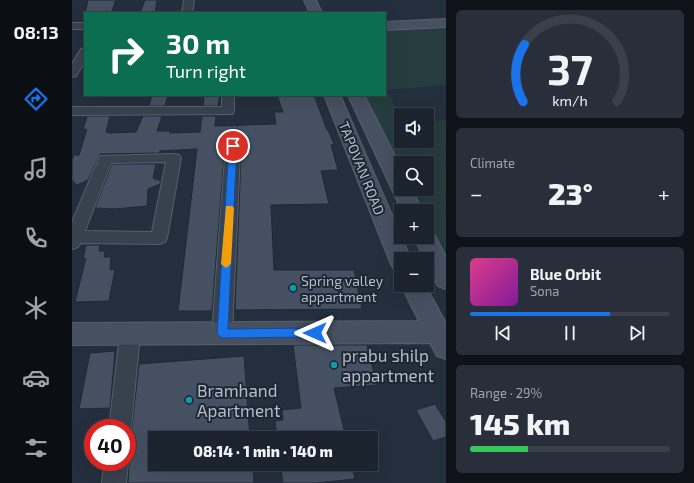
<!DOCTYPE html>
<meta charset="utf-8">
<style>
body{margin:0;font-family:"Exo 2",sans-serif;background:#282f3a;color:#f1f3f6;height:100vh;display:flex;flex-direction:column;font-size:15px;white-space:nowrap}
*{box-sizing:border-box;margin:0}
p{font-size:13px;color:#a0a4aa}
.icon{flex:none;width:22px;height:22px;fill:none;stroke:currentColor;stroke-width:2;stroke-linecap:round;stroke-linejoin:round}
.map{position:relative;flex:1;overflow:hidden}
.drawer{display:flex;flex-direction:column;gap:10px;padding:10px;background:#0f1319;width:248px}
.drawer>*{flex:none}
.hud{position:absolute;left:12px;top:12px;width:302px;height:84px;border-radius:0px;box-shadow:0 4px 16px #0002,0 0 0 1px #39404a;background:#0b6e4f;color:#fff;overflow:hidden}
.fabs{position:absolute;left:322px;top:108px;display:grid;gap:8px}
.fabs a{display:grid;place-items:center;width:40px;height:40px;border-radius:0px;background:#1b232e;box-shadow:0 4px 16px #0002,0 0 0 1px #39404a;font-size:20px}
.speed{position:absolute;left:12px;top:419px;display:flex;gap:8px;font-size:20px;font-weight:700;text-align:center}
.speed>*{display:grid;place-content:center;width:52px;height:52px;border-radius:50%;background:#1b232e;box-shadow:0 4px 16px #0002,0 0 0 1px #39404a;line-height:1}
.speed .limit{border:6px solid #d22;background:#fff;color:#111}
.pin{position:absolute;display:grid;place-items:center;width:34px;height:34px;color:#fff;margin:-17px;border:2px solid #fff;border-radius:50%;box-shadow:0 1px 4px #0007}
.me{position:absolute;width:44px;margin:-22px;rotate:270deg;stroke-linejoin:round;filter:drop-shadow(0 0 3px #0008)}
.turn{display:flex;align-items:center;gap:14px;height:84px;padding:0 16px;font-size:18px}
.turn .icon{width:52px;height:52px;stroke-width:2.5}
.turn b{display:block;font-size:28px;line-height:34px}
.big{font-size:30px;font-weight:800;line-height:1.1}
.drawer .card{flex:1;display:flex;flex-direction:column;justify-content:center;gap:6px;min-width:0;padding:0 14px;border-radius:6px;background:#282f3a}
.drawer .dial{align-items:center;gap:0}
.dial svg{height:104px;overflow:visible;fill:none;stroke:#39404a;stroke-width:7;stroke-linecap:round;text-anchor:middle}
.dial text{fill:#f1f3f6;stroke:none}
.song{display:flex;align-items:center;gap:12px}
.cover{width:48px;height:48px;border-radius:6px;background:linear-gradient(135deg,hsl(330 70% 55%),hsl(290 70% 35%))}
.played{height:4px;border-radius:2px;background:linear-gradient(90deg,#1a73e8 70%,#39404a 70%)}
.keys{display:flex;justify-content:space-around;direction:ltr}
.heat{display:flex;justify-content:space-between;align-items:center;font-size:22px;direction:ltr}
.charge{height:6px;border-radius:3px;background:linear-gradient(90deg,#34c759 29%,#39404a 0)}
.trip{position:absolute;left:76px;top:431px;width:230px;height:40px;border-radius:0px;background:#1b232e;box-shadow:0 4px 16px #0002,0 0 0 1px #39404a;font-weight:800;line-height:40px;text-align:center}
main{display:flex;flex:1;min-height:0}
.dock{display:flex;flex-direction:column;width:72px;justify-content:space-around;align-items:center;background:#0b0e12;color:#a0a4aa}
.dock .icon{width:28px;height:28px}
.dock .on{color:#1a73e8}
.dock b{font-size:18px;color:#f1f3f6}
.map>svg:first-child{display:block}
.green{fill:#263c3f}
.building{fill:#455162;stroke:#1f2835}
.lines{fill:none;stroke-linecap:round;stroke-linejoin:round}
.street-casing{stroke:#565f6c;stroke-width:2}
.secondary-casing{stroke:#565f6c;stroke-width:2}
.street{fill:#38414e;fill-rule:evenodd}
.secondary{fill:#465061;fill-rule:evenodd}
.route{fill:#1a73e8;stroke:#114b97}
.slow{fill:#f59e0b}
.culture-dot{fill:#0f9aa8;stroke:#1d2633;stroke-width:1.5}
.labels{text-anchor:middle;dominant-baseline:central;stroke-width:4;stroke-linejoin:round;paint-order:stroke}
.street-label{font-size:14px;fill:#b4bcc9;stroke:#1d2633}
.poi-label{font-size:14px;fill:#b4bcc9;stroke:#1d2633;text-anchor:start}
.near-poi-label{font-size:17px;fill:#b4bcc9;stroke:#1d2633;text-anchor:start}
</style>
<main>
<nav class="dock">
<b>08:13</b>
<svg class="icon on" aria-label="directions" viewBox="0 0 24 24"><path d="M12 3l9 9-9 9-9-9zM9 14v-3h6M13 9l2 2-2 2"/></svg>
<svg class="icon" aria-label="music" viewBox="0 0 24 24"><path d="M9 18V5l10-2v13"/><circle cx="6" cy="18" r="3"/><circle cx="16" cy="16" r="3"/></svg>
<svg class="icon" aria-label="phone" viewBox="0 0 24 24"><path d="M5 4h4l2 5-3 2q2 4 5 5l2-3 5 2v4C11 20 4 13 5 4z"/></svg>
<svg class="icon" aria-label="climate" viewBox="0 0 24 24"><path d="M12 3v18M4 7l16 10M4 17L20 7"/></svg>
<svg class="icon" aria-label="car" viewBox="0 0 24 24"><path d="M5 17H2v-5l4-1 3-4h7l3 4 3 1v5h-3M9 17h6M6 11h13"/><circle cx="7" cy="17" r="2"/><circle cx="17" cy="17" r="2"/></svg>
<svg class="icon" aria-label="filters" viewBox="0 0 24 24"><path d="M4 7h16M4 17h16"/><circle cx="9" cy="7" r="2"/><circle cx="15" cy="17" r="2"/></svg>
</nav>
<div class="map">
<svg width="374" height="483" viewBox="0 0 374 483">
<rect width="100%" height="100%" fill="#242f3e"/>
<path class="green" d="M374,23v62l-60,5 15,26v25h26v-19l19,-2v158l-19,-41v-26h-15l-11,-22h26v-26h-26v25l-45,-93h29v-69z"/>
<path class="building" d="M16,0h28l-5,13h-26z
M73,0h12l-2,13h-15z
M80,95h16l-3,11h-16z
M132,95h16l-2,11h-15z
M205,95h37l13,35h1l6,14 -3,1 7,25 -17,1 8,33 -58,1 3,65h80l8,39 -127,1 7,-179 -3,-4 -5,-1 -5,1 -3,4 -14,180h-34l19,-162 -37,2 -1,2 -59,1 -12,26 -11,5 -5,-5v-20l2,-5h5l8,-26 -4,1 4,-14h23l-4,16 4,1 26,-1 7,-16h19l-5,15h13v2l30,-1 2,-16h14l-1,10 61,-2 -2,-12h9z
M40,164h44l-3,14 8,3 -1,3 -12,5 -1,17 -32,3 -20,-1z
M14,245h14l-1,6h6l-1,6h7l-1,13 5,-1 -6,32 -34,1 11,-44 -3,1z
M221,345h74l10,40 -43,3 12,50h-69l-2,-17 8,-1 -1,-10 19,-2z
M43,351l-5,57 -31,1 11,-56z
M172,356l6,82h-95v26h98l1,19h-126l1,-21 -2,-3v-22l5,-9 7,-64z
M363,404l11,18v15l-13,4 -17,-31z
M208,464h72l3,15 -39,4h-33z"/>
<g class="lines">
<g class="street-casing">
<path id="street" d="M112,0h10l-2,13h-10z
M0,23h13v6h-13z
M13,48v13l-9,15 -4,1v-13l9,-15z
M150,95h12v16l-1,3 -161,1v-8h150z
M162,127l5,1 2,3 -9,202 -3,6 -7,2 -7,-2 -3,-6 15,-202 2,-3z
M102,154l5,1 2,3 -14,80 -2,4 -6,2 -78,-1 -3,4 -6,2v-27l28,-66zM94,162l-14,70 -67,-1 26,-68z
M58,326l7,2 3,6 -9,94 -4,8v-8h-18l11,-94 3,-6z
M55,460l1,2 -2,21h-24l2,-21h23z"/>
</g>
<g class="secondary-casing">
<path id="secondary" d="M232,0h12l6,13h-12z
M374,19v8l-61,3v-8z
M252,95h16l71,164h-10v11l-8,-2 -3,-6z
M276,95h16l37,73v21h11l10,22h-20z
M355,230l6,2 13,25v32l-8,-3 -11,-21v-6h-3l-10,-22h13z
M329,285h24l21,38v36l-9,-3 -7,-13 -358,2v-22l347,-2z"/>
</g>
<use href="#street" class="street"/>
<use href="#secondary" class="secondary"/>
</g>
<path class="route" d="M161,144l4,2 -9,183 87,-1 3,2 2,3 -2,3 -3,1 -93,1 -3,-2 -2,-3 12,-187z"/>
<path class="slow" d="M154,206h6l2,2 -3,56 -5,4 -5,-4z"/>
<g class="culture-dot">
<circle cx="221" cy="288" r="4"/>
<circle cx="262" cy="365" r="4"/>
<circle cx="117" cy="400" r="4"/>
</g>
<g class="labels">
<g class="street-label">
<text transform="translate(290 168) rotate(68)">TAPOVAN ROAD</text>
</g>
<g class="poi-label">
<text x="229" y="280">Spring valley<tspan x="229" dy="16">appartment</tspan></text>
</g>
<g class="near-poi-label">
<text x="270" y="355">prabu shilp<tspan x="270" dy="20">appartment</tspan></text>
<text x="125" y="390">Bramhand<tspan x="125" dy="20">Apartment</tspan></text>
</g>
</g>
</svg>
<div class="fabs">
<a><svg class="icon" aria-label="sound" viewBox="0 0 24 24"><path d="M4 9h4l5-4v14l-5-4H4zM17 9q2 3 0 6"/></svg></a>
<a><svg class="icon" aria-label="search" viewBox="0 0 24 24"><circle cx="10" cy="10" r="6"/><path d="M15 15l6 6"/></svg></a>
<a>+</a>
<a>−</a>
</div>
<div class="speed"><div class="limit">40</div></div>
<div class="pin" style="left:161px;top:146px;background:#d93025"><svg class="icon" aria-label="arrive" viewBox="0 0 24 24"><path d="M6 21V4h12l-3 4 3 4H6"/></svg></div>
<svg class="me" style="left:243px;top:333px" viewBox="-20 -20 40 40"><path d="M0-17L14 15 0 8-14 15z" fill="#1a73e8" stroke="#fff" stroke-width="4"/></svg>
<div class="trip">08:14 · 1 min · 140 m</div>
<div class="hud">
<div class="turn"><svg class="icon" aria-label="right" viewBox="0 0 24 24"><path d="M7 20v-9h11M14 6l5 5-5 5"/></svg><div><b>30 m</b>Turn right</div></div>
</div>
</div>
<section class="drawer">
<div class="card dial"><svg viewBox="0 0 100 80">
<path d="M14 69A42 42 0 1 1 86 69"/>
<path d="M14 69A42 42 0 0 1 15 25" stroke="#1a73e8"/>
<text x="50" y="56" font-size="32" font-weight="700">37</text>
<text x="50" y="72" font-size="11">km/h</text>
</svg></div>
<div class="card"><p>Climate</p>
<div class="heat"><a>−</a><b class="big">23°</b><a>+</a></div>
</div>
<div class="card">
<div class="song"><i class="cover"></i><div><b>Blue Orbit</b><p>Sona</p></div></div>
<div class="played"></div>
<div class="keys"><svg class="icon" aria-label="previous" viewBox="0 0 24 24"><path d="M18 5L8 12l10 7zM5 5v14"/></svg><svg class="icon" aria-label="pause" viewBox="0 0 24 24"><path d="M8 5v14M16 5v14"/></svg><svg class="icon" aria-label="next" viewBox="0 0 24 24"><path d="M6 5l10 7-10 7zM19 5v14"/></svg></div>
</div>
<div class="card"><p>Range · 29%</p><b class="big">145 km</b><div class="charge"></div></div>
</section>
</main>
